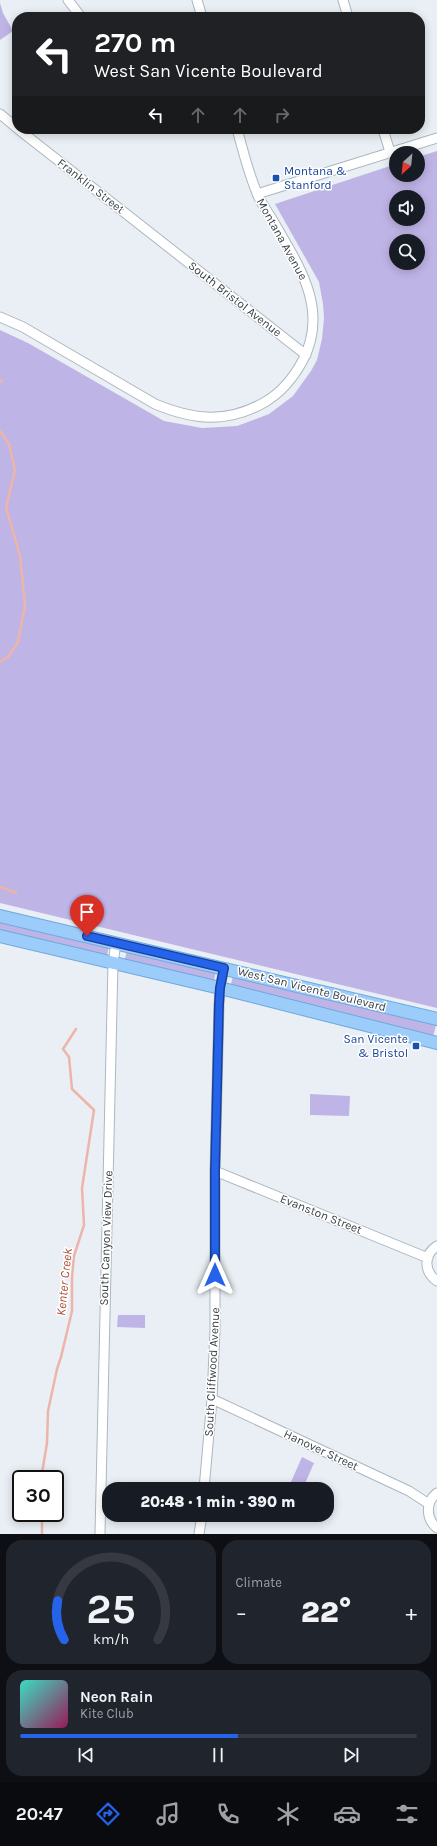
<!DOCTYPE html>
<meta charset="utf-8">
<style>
body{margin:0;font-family:Karla,sans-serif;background:#20242c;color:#f1f3f6;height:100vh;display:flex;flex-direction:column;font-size:15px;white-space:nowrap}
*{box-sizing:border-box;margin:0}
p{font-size:13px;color:#9ea1a6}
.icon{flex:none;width:22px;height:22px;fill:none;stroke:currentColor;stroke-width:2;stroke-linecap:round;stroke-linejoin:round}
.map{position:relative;height:1534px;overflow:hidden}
.panel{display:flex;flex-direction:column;gap:6px;padding:6px;background:#0d0f14;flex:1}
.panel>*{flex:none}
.guide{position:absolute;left:12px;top:12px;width:413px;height:122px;border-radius:16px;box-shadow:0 2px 10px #0003;background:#202124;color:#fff;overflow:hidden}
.needle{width:26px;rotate:207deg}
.tools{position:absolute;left:389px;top:146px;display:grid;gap:8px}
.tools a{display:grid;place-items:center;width:36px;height:36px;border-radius:50%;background:#171b24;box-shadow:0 2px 10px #0003;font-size:20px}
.speed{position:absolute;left:12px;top:1470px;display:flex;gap:8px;font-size:20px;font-weight:700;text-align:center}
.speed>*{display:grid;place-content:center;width:52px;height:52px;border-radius:50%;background:#171b24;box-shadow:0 2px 10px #0003;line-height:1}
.speed .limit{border:2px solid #111;border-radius:6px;background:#fff;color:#111}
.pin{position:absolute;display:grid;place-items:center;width:34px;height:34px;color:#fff;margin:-41px -17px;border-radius:50% 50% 50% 0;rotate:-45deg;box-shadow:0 0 4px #0007}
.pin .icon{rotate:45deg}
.me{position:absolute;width:44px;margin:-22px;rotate:0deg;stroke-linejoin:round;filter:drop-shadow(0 0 3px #0008)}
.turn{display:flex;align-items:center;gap:14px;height:84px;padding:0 16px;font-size:18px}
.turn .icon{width:52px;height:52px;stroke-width:2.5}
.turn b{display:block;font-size:28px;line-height:34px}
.lanes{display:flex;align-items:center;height:38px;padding:0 16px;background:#0003;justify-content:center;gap:20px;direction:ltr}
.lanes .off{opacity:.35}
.big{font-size:30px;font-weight:800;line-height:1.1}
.panel .widget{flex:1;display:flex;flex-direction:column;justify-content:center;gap:6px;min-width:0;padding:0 14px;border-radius:16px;background:#20242c}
.panel .dial{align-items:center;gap:0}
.dial svg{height:104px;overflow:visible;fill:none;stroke:#363941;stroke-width:7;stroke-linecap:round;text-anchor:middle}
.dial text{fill:#f1f3f6;stroke:none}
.song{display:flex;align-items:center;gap:12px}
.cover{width:48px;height:48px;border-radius:6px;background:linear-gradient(135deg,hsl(170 70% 55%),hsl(330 70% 35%))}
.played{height:4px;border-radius:2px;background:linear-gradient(90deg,#2563eb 55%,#363941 55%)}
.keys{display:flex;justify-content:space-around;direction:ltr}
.heat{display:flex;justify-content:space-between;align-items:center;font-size:22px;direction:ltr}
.panel .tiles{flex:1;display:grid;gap:6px;grid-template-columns:1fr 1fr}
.widget:last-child{grid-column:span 2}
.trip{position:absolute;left:102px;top:1482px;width:232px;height:40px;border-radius:16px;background:#171b24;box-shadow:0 2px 10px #0003;font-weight:800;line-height:40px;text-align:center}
.tabs{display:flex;height:64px;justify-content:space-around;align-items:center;background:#090b0e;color:#9ea1a6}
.tabs .icon{width:28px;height:28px}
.tabs .current{color:#2563eb}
.tabs b{font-size:18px;color:#f1f3f6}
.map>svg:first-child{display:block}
.green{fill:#bfb4e6;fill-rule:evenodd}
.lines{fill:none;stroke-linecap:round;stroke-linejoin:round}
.stream{stroke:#edb5a9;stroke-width:2.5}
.minor-casing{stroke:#acb7bf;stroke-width:11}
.major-casing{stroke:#6ca9df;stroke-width:14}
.minor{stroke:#fff;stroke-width:9}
.major{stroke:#9cccfa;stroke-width:12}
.route-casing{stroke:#184099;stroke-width:10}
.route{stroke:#2563eb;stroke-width:7}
.transit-dot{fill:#1a4fb4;stroke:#fff;stroke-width:1.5}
.labels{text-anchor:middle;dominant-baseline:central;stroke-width:3;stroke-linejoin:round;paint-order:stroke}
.transit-label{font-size:12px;fill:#164399;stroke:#fff;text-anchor:start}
.street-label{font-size:12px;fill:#384147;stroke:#fff}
.water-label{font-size:13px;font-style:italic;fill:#af4c35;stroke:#fff}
</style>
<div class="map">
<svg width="437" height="1534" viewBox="0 0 437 1534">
<rect width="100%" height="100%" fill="#e9eff4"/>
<path class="green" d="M0,3l3,10 10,18 -13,9z
M437,151v857l-437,-105v-573l28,13 136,78 38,7 35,-2 32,-12 24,-18 18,-25 6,-11 5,-21 2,-21 -1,-14 -4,-22 -44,-78 121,-40v11h22v-18zM396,197h22v22h-22zM396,241h22v22h-22z
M0,920l109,27 -3,11 -106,-26z
M127,950l89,22 -3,12 -89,-21z
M233,976l203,49 -3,12 -203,-49z
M310,1094l40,2 -1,20 -39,-1z
M118,1315h27v13l-28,-1z
M302,1457l12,6 -11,25 -12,-6z"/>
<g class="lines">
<path class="stream" d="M0,382l2,-2
M0,431l9,13 6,26 -9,37 14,49 5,49 -7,37 -10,15 -8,5
M0,887l16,6
M41,1479l6,-36 1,-32 9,-42 4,-12 11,-46v-34l2,-21 10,-31 -2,-37 12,-78 -22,-21 -3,-32 -6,-8 13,-20
M42,1513v21"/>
<g class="minor-casing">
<path id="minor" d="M68,0l13,17
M197,0l5,17
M343,0l5,17
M0,114l17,14
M18,129l288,226
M383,129l7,23
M257,194l180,-56
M0,317l23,10 132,77c38,16 72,20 110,-2 17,-10 29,-25 38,-42 27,-52 -6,-97 -31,-141 -5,-8 -12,-17 -15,-26 -9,-21 -14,-43 -20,-64
M215,1171l213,87
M437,1246c-14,9 -13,26 0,35
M212,1399l197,92 20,13
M204,1489l8,-90 3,-69v-159l4,-167 1,-16 4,-20
M437,1493c-12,9 -11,26 0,35
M100,1534l13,-571 3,-20
M199,1534l3,-19"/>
</g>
<g class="major-casing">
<path id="major" d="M0,916l437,103
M0,936l220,52 217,55"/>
</g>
<use href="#minor" class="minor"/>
<use href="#major" class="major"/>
</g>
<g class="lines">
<g class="route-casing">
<path id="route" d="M87,936l137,32 -4,20 -1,16 -4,167v104"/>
</g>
<use href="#route" class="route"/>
</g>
<g class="transit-dot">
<rect x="272" y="174" width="8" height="8" rx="2"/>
<rect x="412" y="1042" width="8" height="8" rx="2"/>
</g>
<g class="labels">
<g class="transit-label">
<text x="284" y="171">Montana &amp;<tspan x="284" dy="14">Stanford</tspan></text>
<text x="408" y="1039" text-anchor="end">San Vicente<tspan x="408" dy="14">&amp; Bristol</tspan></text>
</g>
<g class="street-label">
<text transform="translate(91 186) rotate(38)">Franklin Street</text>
<text transform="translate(282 239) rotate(61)">Montana Avenue</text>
<text transform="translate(235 299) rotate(38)">South Bristol Avenue</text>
<text transform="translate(312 989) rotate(14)">West San Vicente Boulevard</text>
<text transform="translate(321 1214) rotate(22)">Evanston Street</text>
<text transform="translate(106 1238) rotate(-88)">South Canyon View Drive</text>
<text transform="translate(212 1372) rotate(-87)">South Cliffwood Avenue</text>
<text transform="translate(321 1450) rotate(25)">Hanover Street</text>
</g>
<g class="water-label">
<text transform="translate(64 1282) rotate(-84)">Kenter Creek</text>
</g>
</g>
</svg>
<div class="tools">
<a><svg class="needle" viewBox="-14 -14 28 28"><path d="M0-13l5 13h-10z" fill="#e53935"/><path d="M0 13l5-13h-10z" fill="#9ea1a6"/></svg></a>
<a><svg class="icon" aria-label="sound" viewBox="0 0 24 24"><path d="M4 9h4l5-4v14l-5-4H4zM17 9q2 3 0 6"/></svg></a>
<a><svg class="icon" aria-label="search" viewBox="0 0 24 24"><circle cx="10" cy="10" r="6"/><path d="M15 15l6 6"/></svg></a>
</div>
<div class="speed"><div class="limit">30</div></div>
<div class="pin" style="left:87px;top:936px;background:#d93025"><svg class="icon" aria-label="arrive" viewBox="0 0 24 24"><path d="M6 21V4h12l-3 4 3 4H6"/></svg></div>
<svg class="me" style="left:215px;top:1275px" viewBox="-20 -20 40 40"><path d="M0-17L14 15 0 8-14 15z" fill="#2563eb" stroke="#fff" stroke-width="4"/></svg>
<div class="trip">20:48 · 1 min · 390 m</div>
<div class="guide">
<div class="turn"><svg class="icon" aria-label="left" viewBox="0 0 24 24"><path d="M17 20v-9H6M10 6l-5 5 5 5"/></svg><div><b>270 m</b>West San Vicente Boulevard</div></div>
<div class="lanes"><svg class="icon" aria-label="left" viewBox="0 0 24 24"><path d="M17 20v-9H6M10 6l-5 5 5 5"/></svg><svg class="icon off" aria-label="ahead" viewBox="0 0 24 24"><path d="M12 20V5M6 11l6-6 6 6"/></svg><svg class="icon off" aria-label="ahead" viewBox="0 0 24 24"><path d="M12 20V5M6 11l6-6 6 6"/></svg><svg class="icon off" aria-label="right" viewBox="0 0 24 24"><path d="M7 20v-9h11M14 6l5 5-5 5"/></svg></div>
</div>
</div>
<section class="panel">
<div class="tiles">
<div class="widget dial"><svg viewBox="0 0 100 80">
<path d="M14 69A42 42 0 1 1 86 69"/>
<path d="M14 69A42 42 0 0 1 9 39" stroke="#2563eb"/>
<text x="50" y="56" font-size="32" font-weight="700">25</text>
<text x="50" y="72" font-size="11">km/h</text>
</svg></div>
<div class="widget"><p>Climate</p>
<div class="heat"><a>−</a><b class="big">22°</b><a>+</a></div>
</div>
<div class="widget">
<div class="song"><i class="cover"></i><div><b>Neon Rain</b><p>Kite Club</p></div></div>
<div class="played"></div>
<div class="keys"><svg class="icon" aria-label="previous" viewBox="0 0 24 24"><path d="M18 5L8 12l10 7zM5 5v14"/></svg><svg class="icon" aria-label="pause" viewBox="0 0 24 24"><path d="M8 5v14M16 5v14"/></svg><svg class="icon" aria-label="next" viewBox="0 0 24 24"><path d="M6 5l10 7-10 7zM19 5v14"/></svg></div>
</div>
</div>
</section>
<nav class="tabs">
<b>20:47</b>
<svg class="icon current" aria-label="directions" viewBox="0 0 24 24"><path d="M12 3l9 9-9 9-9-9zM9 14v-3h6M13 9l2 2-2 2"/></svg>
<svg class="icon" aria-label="music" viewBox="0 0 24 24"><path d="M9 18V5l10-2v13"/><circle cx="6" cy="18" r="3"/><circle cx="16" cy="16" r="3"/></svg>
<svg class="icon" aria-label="phone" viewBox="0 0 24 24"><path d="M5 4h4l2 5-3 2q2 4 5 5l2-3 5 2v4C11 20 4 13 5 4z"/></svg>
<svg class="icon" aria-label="climate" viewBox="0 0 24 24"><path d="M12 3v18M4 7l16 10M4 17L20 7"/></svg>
<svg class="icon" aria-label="car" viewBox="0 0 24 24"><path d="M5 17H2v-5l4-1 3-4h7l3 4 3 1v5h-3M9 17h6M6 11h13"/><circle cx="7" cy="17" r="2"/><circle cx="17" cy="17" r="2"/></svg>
<svg class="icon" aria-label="filters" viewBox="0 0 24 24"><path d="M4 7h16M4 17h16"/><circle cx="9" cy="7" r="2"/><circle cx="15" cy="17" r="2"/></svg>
</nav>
